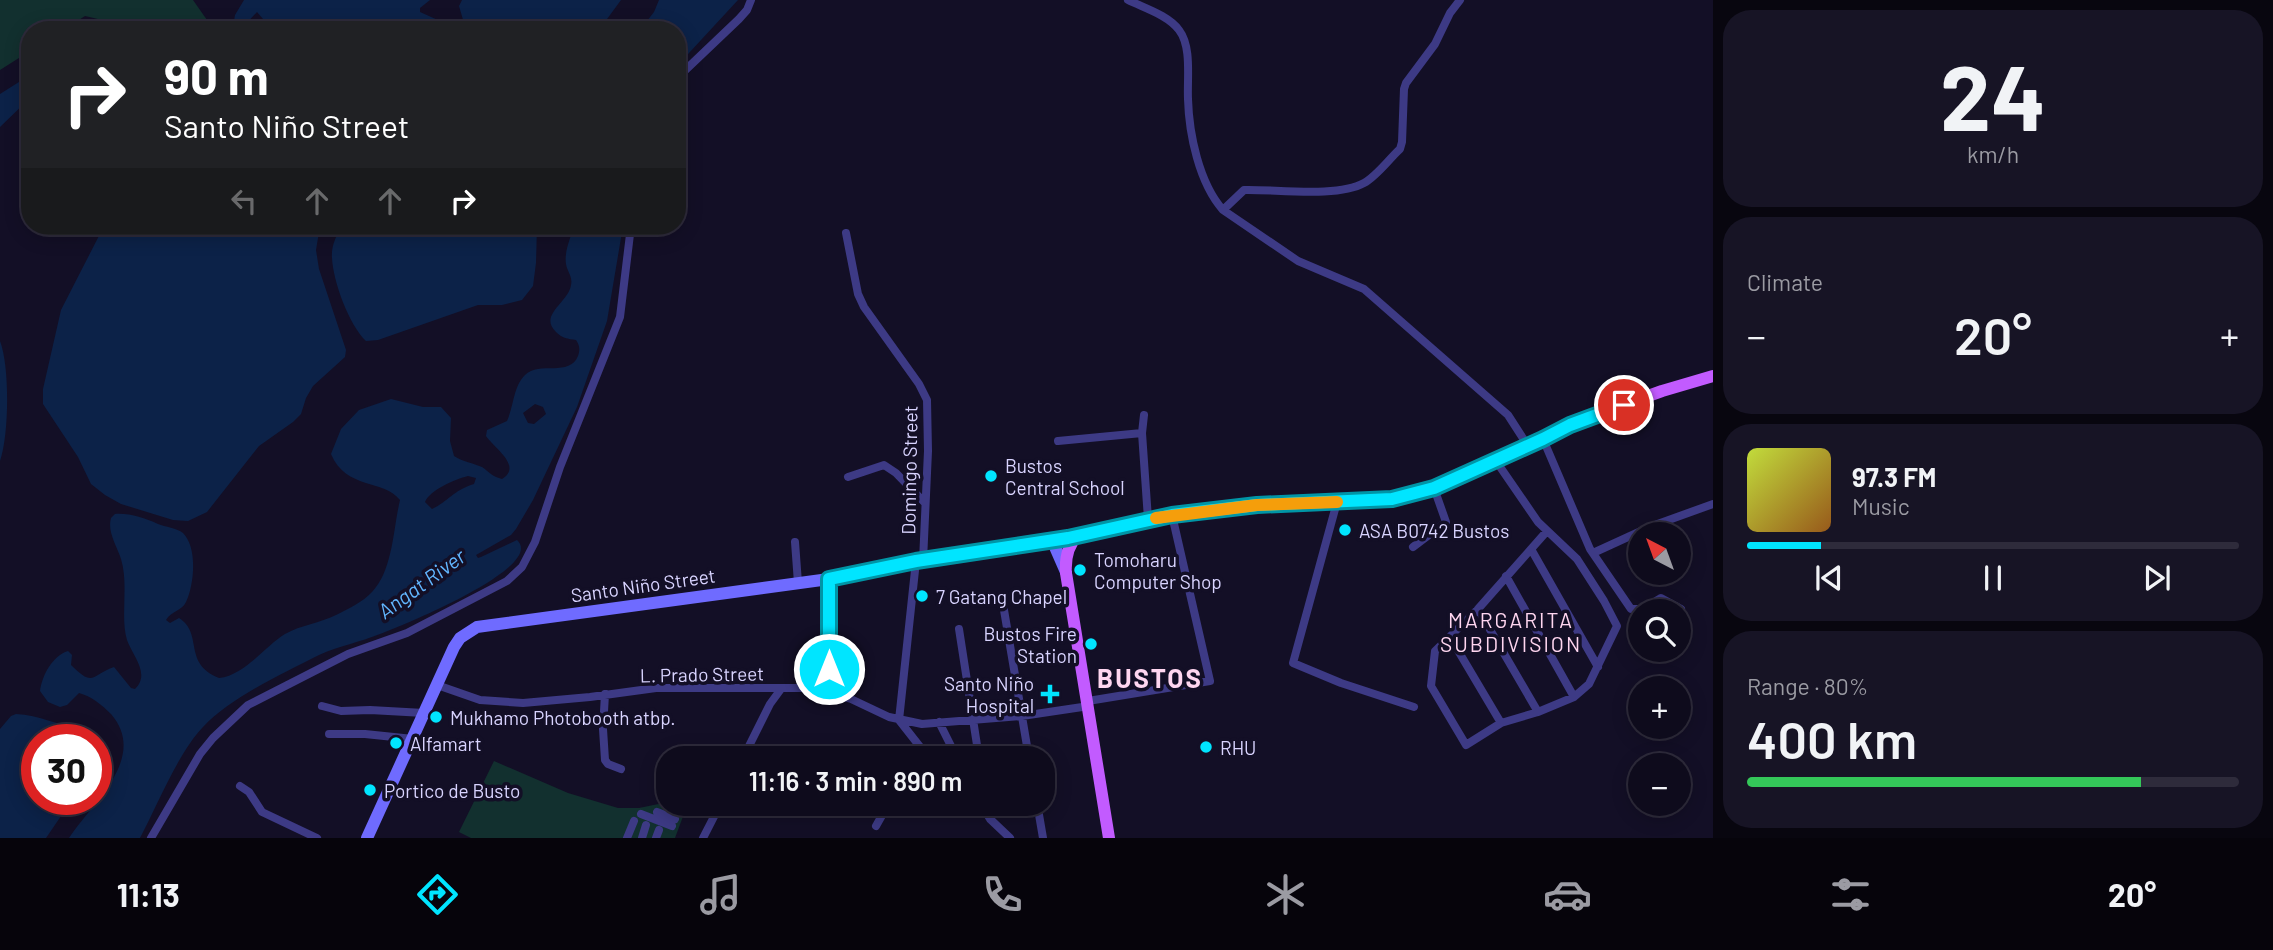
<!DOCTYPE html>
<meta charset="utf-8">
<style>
body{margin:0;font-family:Barlow,sans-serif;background:#171425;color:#f1f3f6;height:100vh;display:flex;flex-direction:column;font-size:26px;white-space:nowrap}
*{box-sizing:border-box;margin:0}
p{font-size:23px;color:#9b9ba3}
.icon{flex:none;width:38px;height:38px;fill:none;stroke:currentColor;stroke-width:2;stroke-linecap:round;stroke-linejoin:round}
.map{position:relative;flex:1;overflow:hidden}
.side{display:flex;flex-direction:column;gap:10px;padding:10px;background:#08060f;width:560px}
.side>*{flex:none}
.guide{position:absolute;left:21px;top:21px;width:665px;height:214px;border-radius:28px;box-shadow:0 4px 18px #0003,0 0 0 2px #2e2b3b;background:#202124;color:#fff;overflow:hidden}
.needle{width:46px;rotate:319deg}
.fabs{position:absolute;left:1628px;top:522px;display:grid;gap:14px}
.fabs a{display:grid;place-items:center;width:63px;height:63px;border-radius:50%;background:#0e0b1c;box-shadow:0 4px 18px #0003,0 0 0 2px #2e2b3b;font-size:35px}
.speed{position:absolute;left:21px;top:724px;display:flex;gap:14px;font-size:35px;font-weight:700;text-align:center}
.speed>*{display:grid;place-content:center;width:91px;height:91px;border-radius:50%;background:#0e0b1c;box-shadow:0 4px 18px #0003,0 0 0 2px #2e2b3b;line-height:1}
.speed .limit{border:10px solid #d22;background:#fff;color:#111}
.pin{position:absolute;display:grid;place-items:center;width:60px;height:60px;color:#fff;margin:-30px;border:4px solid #fff;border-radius:50%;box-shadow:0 2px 7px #0007}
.me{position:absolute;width:77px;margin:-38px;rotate:0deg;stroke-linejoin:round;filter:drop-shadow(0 0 5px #0008)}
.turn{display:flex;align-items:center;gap:24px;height:147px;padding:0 28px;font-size:32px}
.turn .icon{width:91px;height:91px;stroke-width:2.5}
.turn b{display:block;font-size:49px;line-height:60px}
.lanes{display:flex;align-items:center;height:66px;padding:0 28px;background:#0003;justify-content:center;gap:35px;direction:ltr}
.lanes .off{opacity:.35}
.big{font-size:52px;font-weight:600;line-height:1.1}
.side .card{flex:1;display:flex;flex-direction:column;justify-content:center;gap:10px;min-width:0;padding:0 24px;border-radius:28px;background:#171425}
.side .dial{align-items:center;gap:0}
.dial b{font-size:91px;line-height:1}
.song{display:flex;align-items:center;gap:21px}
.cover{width:84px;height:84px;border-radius:10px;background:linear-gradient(135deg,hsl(70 70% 55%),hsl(30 70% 35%))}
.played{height:7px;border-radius:4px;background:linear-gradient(90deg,#00e5ff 15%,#2e2b3b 15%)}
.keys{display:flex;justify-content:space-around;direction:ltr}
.heat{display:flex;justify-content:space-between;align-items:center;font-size:38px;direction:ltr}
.charge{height:10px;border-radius:5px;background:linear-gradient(90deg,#34c759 80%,#2e2b3b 0)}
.trip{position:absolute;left:656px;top:746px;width:399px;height:70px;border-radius:28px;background:#0e0b1c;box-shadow:0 4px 18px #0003,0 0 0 2px #2e2b3b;font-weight:600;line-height:70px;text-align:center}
.tab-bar{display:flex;height:112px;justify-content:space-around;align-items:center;background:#06040b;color:#9b9ba3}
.tab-bar .icon{width:49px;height:49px}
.tab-bar .on{color:#00e5ff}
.tab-bar b{font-size:32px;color:#f1f3f6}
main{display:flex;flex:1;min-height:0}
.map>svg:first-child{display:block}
.green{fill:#12302f}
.water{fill:#0c2248;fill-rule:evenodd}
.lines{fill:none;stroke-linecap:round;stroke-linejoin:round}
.street{stroke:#3d3a85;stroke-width:8}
.secondary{stroke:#6f6bff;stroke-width:12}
.primary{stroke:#c25bff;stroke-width:12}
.route-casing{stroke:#0095a6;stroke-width:18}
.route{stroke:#00e5ff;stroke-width:12}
.slow{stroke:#f59e0b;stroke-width:12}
.poi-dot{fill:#00e5ff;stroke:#130f26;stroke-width:2.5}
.labels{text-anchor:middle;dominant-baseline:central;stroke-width:7;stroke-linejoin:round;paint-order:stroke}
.poi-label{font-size:19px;fill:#d9d4ff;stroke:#130f26;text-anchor:start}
.street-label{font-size:19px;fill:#d9d4ff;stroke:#130f26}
.water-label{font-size:21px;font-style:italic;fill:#62b6ff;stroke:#130f26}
.neighbourhood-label{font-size:21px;letter-spacing:2px;fill:#ffd6f0;stroke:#130f26}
.district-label{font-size:26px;font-weight:bold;letter-spacing:2px;fill:#ffd6f0;stroke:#130f26}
</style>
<main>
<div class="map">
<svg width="1713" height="838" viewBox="0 0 1713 838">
<rect width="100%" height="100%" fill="#130f26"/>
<path class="green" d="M0,0h193l21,30h-69l-60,-14 -22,14h-33v21l-30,19z
M494,761l74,32 50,15h21l29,-6 20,1 -13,35h-204l-12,-6z"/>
<path class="water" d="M244,0h186l-10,8v4l20,9 9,9h-190l4,-11 -6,-7 -16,17 -5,1 -3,-3 2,-12z
M462,0h159l-22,30h-133l-7,-24z
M659,0h79l-61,66v-36h-37l14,-18z
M30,75v23l-30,29v-33z
M104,226h216l-4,24 3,19 27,81 -1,7 -32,29 -7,12 -5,16 -8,8 -34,24 -52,66 -19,9 -15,-1 -52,-16 -16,-9 -14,-11 -13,-27 -35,-53v-15l18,-79z
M342,226h195l-1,37 -3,23 -11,14 -20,5h-24l-100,35 -12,1c-17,-16 -33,-60 -34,-83 -1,-12 4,-22 10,-32z
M574,226h49l-16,95 -30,86 -44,93 -17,29 -5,6 -35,20 2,3 3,-1 36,-17c30,27 -118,87 -137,94 -20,8 -41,12 -61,21 -37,19 -88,42 -116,72 -25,26 -46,79 -63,111h-71c22,-34 80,-80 42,-124 -9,-9 -20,-18 -32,-21l-12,12 -7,2 -12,-5 -8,-11c2,-15 12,-35 28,-40l4,4 -1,10c23,23 20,10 43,2l17,21 4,1c16,-15 -3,-34 -8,-49 -7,-23 2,-55 -6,-81 -4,-13 -14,-27 -10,-41l4,-4c15,-1 29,4 43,10 7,3 19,4 25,9 15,15 11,52 3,69 -4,9 -15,9 -20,18l4,3 9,-5c25,16 3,45 40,60 26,-3 45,-31 66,-44 16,-9 35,-11 51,-19 12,-6 27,-13 36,-23 21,-22 21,-63 28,-92 -16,-21 -54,-10 -69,-46l10,-25 18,-19 32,-11 32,8h18l10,11 -1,23 4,15c9,6 19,7 28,11 7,5 11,10 20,12 21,-13 -8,-31 -16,-43l1,-6 20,-9c7,-15 6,-34 18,-46 14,-14 45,2 53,-19 2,-6 2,-10 -2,-16 -8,-1 -14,-2 -20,-8 -18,-17 13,-30 15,-47 2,-8 -4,-14 -5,-21 -2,-13 5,-27 8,-38zM535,404l8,3 3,7 -12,10 -6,-1 -5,-10zM468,476l8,2 -2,6c-22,7 -25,17 -42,25l-7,-7c5,-12 30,-23 43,-26z
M0,341c10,26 9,94 0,120z
M16,714c23,1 43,12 65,14l10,12h-54v60h35l-26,38h-46v-109l11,-13z"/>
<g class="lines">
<path class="street" d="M1128,0c16,8 40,15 51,30 13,17 8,48 9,69 1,35 11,84 35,111l75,51 66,28 144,126 20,31
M677,78l62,-59 8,-9 4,-10
M1223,210l21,-20c31,-1 93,8 120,-7 13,-7 25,-24 36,-34l2,-7 2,-53 2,-6 29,-39 15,-31 10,-13
M846,233l12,61 6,13 55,77 8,16 1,51 -5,110
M1144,415l-2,18 6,86
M1543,439l47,110 41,60h12l18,-11 20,11
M1058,441l84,-8
M1496,461l42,61 39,37 27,42 13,25 -28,58 -15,13 -36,15 -37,11 -35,22 -35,-59 4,-35 43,-42 69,-78
M848,477l36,-12 12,8 29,30
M1337,502l-44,161 48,20 73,24
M795,542l3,41
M1413,547l33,-25 -12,-34
M1531,549l67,118
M1593,553l59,-27 61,-22
M916,561l-17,159 22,28 -4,10
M1506,576l68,121
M829,579v112
M1478,609l60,103
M1004,610l25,148
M959,629l20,129
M1450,637l51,86
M437,685l43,15 43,3 67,-6 66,-9h155l40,11 38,18 33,7 100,-8 67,-10
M605,694l-2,35 2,31 3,4 13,5
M1088,701l122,-20 -38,-166
M322,706l19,5 29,-1 54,3
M939,722l18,36
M329,734h36l48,5
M743,758l27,-54 11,-15
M240,786l9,6 13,20 55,26
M980,803l10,16 20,19
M1037,803l6,35
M657,812l18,7
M641,814l31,12
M876,826l13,-23
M151,838l49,-84 13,-16 35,-33 100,-51 59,-21 100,-52 15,-14 13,-25 25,-75 60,-150 11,-91
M627,838l7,-17
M642,838l4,-13
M656,838l3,-8
M703,838l18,-35"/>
<path class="secondary" d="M1052,540l14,32
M367,838l87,-191 6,-9 17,-11 352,-48 87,-18 162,-26"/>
<path class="primary" d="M1109,838l-43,-265c-1,-14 2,-28 12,-38l94,-20 85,-10 135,-6 42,-11 109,-49 27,-15 92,-33 51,-15"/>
</g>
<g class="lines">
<g class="route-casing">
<path id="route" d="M829,669v-90l87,-18 152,-23 104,-23 85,-10 135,-6 42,-11 109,-49 27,-14 54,-20"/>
</g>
<use href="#route" class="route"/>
<path class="slow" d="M1156,518l101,-13 80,-3"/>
</g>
<g class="poi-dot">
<circle cx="991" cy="476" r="7"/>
<circle cx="1345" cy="530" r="7"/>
<circle cx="1080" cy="570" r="7"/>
<circle cx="922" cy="596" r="7"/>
<circle cx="1091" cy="644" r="7"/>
<path d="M1046.5 683.5h7v7h7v7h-7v7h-7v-7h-7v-7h7z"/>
<circle cx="436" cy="717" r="7"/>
<circle cx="396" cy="743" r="7"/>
<circle cx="1206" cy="747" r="7"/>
<circle cx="370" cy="790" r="7"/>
</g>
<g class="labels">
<g class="poi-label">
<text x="1005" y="465">Bustos<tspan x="1005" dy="22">Central School</tspan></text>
<text x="1359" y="530">ASA B0742 Bustos</text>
<text x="1094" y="559">Tomoharu<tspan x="1094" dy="22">Computer Shop</tspan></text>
<text x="936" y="596">7 Gatang Chapel</text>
<text x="1077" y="633" text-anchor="end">Bustos Fire<tspan x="1077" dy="22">Station</tspan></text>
<text x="1034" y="683" text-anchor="end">Santo Niño<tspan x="1034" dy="22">Hospital</tspan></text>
<text x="450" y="717">Mukhamo Photobooth atbp.</text>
<text x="410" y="743">Alfamart</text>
<text x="1220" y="747">RHU</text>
<text x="384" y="790">Portico de Busto</text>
</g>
<g class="street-label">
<text transform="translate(909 470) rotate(-89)">Domingo Street</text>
<text transform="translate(643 585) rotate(-8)">Santo Niño Street</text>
<text transform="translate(702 674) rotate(-1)">L. Prado Street</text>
</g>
<g class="water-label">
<text transform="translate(421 583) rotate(-36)">Angat River</text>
</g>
<g class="neighbourhood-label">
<text x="1511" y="619">MARGARITA<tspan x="1511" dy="24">SUBDIVISION</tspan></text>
</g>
<g class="district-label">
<text x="1150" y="677">BUSTOS</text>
</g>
</g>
</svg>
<div class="fabs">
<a><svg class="needle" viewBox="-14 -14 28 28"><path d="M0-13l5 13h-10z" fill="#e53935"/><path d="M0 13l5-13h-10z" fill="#9b9ba3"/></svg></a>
<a><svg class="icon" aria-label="search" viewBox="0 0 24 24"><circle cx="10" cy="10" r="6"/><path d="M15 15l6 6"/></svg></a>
<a>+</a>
<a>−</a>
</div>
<div class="speed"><div class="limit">30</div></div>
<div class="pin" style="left:1624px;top:405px;background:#d93025"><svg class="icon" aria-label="arrive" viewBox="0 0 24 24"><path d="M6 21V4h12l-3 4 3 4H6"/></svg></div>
<svg class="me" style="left:829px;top:669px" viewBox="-20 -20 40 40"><circle r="17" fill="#00e5ff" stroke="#fff" stroke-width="3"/><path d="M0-11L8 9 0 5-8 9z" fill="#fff"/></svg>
<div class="trip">11:16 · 3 min · 890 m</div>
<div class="guide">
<div class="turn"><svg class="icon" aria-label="right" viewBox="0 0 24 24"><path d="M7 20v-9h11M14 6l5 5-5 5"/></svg><div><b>90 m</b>Santo Niño Street</div></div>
<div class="lanes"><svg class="icon off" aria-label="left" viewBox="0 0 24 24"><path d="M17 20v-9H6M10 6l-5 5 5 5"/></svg><svg class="icon off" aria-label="ahead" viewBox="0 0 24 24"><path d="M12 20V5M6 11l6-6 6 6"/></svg><svg class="icon off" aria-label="ahead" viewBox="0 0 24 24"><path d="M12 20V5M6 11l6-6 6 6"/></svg><svg class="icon" aria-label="right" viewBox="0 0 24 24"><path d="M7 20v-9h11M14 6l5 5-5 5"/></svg></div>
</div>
</div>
<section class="side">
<div class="card dial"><b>24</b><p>km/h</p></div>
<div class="card"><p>Climate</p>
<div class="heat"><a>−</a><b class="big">20°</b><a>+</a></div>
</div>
<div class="card">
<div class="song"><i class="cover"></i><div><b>97.3 FM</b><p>Music</p></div></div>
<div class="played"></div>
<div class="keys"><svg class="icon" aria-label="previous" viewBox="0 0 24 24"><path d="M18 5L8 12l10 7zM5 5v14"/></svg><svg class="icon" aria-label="pause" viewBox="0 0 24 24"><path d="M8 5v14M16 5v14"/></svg><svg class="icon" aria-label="next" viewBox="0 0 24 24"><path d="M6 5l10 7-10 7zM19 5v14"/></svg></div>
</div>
<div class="card"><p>Range · 80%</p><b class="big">400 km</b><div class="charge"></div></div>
</section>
</main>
<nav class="tab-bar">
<b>11:13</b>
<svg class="icon on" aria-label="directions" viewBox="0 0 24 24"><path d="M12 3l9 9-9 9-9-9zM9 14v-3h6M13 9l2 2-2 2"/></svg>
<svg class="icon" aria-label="music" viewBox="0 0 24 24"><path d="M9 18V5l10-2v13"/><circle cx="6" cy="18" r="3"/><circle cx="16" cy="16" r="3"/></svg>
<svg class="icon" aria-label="phone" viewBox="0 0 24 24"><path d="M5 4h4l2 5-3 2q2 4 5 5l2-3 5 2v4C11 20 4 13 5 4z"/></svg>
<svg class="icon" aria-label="climate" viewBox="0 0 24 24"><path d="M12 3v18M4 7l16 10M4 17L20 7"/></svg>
<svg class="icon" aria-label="car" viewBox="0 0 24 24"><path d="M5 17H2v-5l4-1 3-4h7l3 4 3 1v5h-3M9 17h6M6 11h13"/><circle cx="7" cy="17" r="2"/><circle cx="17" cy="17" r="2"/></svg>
<svg class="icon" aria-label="filters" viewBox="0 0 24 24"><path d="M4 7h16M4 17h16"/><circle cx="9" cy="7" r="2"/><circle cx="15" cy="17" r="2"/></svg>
<b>20°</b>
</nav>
